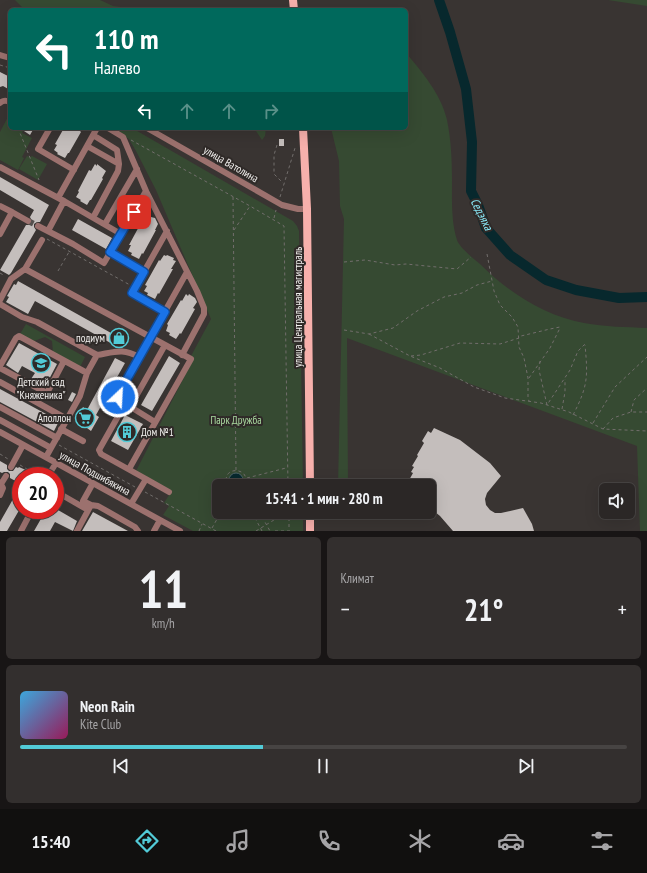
<!DOCTYPE html>
<html lang="ru">
<meta charset="utf-8">
<style>
body{margin:0;font-family:"PT Sans Narrow",sans-serif;background:#332f2e;color:#f1f3f6;height:100vh;display:flex;flex-direction:column;font-size:15px;white-space:nowrap}
*{box-sizing:border-box;margin:0}
p{font-size:13px;color:#a6a5a7}
.icon{flex:none;width:22px;height:22px;fill:none;stroke:currentColor;stroke-width:2;stroke-linecap:round;stroke-linejoin:round}
.map{position:relative;height:531px;overflow:hidden}
.panel{display:flex;flex-direction:column;gap:6px;padding:6px;background:#181515;flex:1}
.panel>*{flex:none}
.banner{position:absolute;left:8px;top:8px;width:400px;height:122px;border-radius:6px;box-shadow:0 4px 16px #0002,0 0 0 1px #474443;background:#00695c;color:#fff;overflow:hidden}
.fabs{position:absolute;left:599px;top:483px;display:grid;gap:8px}
.fabs a{display:grid;place-items:center;width:36px;height:36px;border-radius:6px;background:#2b2726;box-shadow:0 4px 16px #0002,0 0 0 1px #474443;font-size:20px}
.speed{position:absolute;left:12px;top:467px;display:flex;gap:8px;font-size:20px;font-weight:700;text-align:center}
.speed>*{display:grid;place-content:center;width:52px;height:52px;border-radius:50%;background:#2b2726;box-shadow:0 4px 16px #0002,0 0 0 1px #474443;line-height:1}
.speed .limit{border:6px solid #d22;background:#fff;color:#111}
.pin{position:absolute;display:grid;place-items:center;width:34px;height:34px;color:#fff;margin:-17px;border-radius:8px;box-shadow:0 2px 6px #0006}
.me{position:absolute;width:44px;margin:-22px;rotate:25deg;stroke-linejoin:round;filter:drop-shadow(0 0 3px #0008)}
.turn{display:flex;align-items:center;gap:14px;height:84px;padding:0 20px;font-size:18px}
.turn .icon{width:52px;height:52px;stroke-width:2.5}
.turn b{display:block;font-size:28px;line-height:34px}
.lanes{display:flex;align-items:center;height:38px;padding:0 20px;background:#0003;justify-content:center;gap:20px;direction:ltr}
.lanes .off{opacity:.35}
.big{font-size:30px;font-weight:800;line-height:1.1}
.panel .tile{flex:1;display:flex;flex-direction:column;justify-content:center;gap:6px;min-width:0;padding:0 14px;border-radius:6px;background:#332f2e}
.panel .dial{align-items:center;gap:0}
.dial b{font-size:52px;line-height:1}
.song{display:flex;align-items:center;gap:12px}
.cover{width:48px;height:48px;border-radius:6px;background:linear-gradient(135deg,hsl(200 70% 55%),hsl(330 70% 35%))}
.played{height:4px;border-radius:2px;background:linear-gradient(90deg,#52cbd7 40%,#474443 40%)}
.keys{display:flex;justify-content:space-around;direction:ltr}
.heat{display:flex;justify-content:space-between;align-items:center;font-size:22px;direction:ltr}
.panel .tiles{flex:1;display:grid;gap:6px;grid-template-columns:1fr 1fr}
.tile:last-child{grid-column:span 2}
.trip{position:absolute;left:212px;top:479px;width:224px;height:40px;border-radius:6px;background:#2b2726;box-shadow:0 4px 16px #0002,0 0 0 1px #474443;font-weight:800;line-height:40px;text-align:center}
.menu{display:flex;height:64px;justify-content:space-around;align-items:center;background:#11100f;color:#a6a5a7}
.menu .icon{width:28px;height:28px}
.menu .current{color:#52cbd7}
.menu b{font-size:18px;color:#f1f3f6}
.map>svg:first-child{display:block}
.green{fill:#364a32}
.water{fill:#07282d;stroke:#4e6467}
.lines{fill:none;stroke-linecap:round;stroke-linejoin:round}
.river{stroke:#07282d;stroke-width:10}
.building{fill:#c4bebc}
.minor-tunnel{stroke:#55504e;stroke-width:6;stroke-dasharray:6 3;stroke-linecap:butt}
.path{stroke:#726e6c;stroke-width:1;stroke-dasharray:3 3;stroke-linecap:butt}
.minor{stroke:#9c716e;stroke-width:6}
.major{stroke:#f7b0ac;stroke-width:8}
.route-casing{stroke:#114b97;stroke-width:10}
.route{stroke:#1a73e8;stroke-width:7}
.labels{text-anchor:middle;dominant-baseline:central;stroke-width:4;stroke-linejoin:round;paint-order:stroke}
.street-label{font-size:11px;fill:#f2f0ee;stroke:#2f2a28}
.poi-label{font-size:11px;fill:#f2f0ee;stroke:#2f2a28;text-anchor:end}
.park-label{font-size:11px;fill:#abdba1;stroke:#2f2a28}
.water-label{font-size:12px;font-style:italic;fill:#8cedfc;stroke:#2f2a28}
</style>
<div class="map">
<svg width="647" height="531" viewBox="0 0 647 531">
<rect width="100%" height="100%" fill="#393432"/>
<path class="green" d="M15,0h85l13,6 30,4h-118z
M608,0h39v6z
M406,53c16,19 35,41 41,67 4,19 5,40 5,60 0,20 -1,41 5,60 2,7 17,19 23,24 28,28 64,52 104,59 21,4 42,4 63,5v203h-7l-3,-85 -290,-108 1,148h-10l6,-267 -4,-13 -1,-45 -8,-33h75z
M10,113v15h14l-2,5 10,5 -10,19 2,1 -6,12 -18,-10v-28z
M111,128h21l161,93 4,5 2,5 4,255h-84v26h84v19h-110l-30,-16 6,-9 -5,-3 7,-11 -36,-19 59,-115 -3,-2 20,-37 -55,-129 -20,-39 -7,-12z
M254,128h12l-1,8 -3,4z
M27,156l3,1 2,-1 15,8 -9,16 -19,-11z
M26,324l59,33 -5,10 -27,-15 -1,-11 -7,-4 -11,4 -14,-7z"/>
<path class="water" d="M229 480a7 7 0 1 1 14 0a7 7 0 1 1-14 0Z"/>
<g class="lines">
<path class="river" d="M439,0l11,32 16,57 6,53 -1,49 7,14 8,23 24,27 36,25 30,10 43,8 28,-1"/>
</g>
<path class="building" d="M0,72l10,5v13l-7,-4 -3,1z
M25,128h9l-4,7 -6,-4z
M64,128h17l-1,3 1,1 -12,21h-1l-3,5 -8,-4 1,-1 -4,-3 3,-5 -2,-1z
M279,139h5v7h-5z
M95,164l2,2v-2l9,7 -4,7 1,1 -12,21h-1l-3,5 -7,-4 1,-1 -5,-3 3,-5 -1,-1 11,-21 2,1z
M0,177l49,28 -9,17h-3l-3,2v3l2,3 -25,43 -2,2 -9,-5 26,-45h2l4,-1v-3l-2,-4 4,-7 -34,-20z
M147,216l8,2 3,6 -3,6h1l-13,24 -1,-1 -3,6 -8,-4 1,-2 -4,-2 3,-6h-2l13,-24 1,1z
M78,219l34,19 -6,11 -34,-19z
M164,255l2,1 1,-1 7,3 -1,2 3,1 -5,8h2l-14,25 -1,-1 -3,6 -8,-4 1,-2 -4,-2 3,-5 -2,-1 14,-25 1,1z
M18,281l102,57 -4,8 -81,-45 -7,13 -22,-12 3,-5 -2,-1 7,-12 2,1z
M186,294l2,2 1,-2 6,4 2,4 -4,6 2,1 -14,25 -1,-1 -4,6 -7,-4 1,-2 -4,-2 2,-6 -1,-1 14,-24 1,1z
M19,343l38,21 -12,23 -14,-8 4,-6 -13,-7 -4,7 -12,-8z
M169,356l11,7 -28,48 -11,-6z
M115,358l10,5 -29,52 3,2 -8,14 -12,-9 2,-3 -4,-2 6,-10 4,3z
M0,389l59,32 -5,10 -54,-29z
M72,392l4,2 -4,8 -4,-2z
M125,415l18,9 -15,26 -17,-9z
M434,428l26,12 30,23 11,13 -14,17 -2,6 1,6 4,5 5,3h6l22,-5 9,16 2,7h-81l-13,-15 -11,-9v-21h-21l2,-3 -2,-1 5,-9 -2,-1 3,-5 -2,-1 6,-10 -1,-1 7,-12 -2,-2 6,-10 3,2z
M0,461l7,4v4l2,2h4l3,-4 2,1 1,-1 9,4 4,5h-11v8l-11,-6v-4l-2,-2h-4l-2,1 -2,-1z
M21,485v22l-14,24h-7v-9z
M46,510h12l19,11 -4,10 -18,-9 -5,9h-16z
M93,512l35,19h-46z"/>
<g class="lines">
<path class="minor-tunnel" d="M28,221l10,5"/>
<path class="path" d="M0,65l10,3
M18,128l21,52
M131,140l119,66 34,20 4,260
M277,145l-3,10v19l9,9
M233,197l3,273
M280,197l15,-49
M274,218l2,-8
M234,230l16,-24
M47,239l83,46
M487,254l7,37 6,14 12,12 6,10 1,20 5,11 4,20v20l1,3
M344,262l21,-2 30,5 11,-1 51,5 14,-12
M58,271l11,-19
M0,273l5,3
M344,330l25,4 24,-6 24,-17 27,-14 18,-4 15,-8 15,-4
M369,334l41,22 30,12 34,19 31,11 36,5 28,9 34,17 44,2
M411,356l10,-1 39,-12 40,1 19,-6 2,-2 29,-7 10,-2
M540,361l-1,9 8,35 23,-35 8,-19 7,-7
M529,378l21,-30 10,-20
M562,409l3,-17v-13
M631,412l3,-12 13,-12
M573,415c15,-29 15,-38 12,-70
M593,423l22,-36 32,-30
M603,429l10,-11 18,-6h16
M59,445l76,42
M0,454l8,5
M20,465l19,11
M247,478l39,-10
M228,486c-10,-21 26,-20 16,0
M145,492l71,39
M255,512l2,4
M289,512v19
M212,528l9,-16
M199,531l3,-7
M256,531l31,-19
M262,531l-7,-13 6,-3 9,16
M275,531h13"/>
<path class="minor" d="M0,55l10,3
M0,103c3,-3 6,-3 10,-1
M50,128l-12,21 36,21
M147,128l135,77 16,4h9
M93,135l24,15 2,14
M87,146l32,18 -1,7 -23,43
M0,167l64,34 -16,30
M146,191l51,100 7,17v6l-22,41
M58,198l39,-70
M64,201l57,33
M0,206l12,6 -12,22
M12,212l16,9
M105,224l32,-55
M38,226l35,18 31,19 42,-72 -23,-54 -15,-9
M42,240l-17,29 166,90 -62,110
M110,252l34,20
M0,300l11,-21 14,-10
M0,304l22,13 15,5 60,33
M165,312l-33,-19 35,-62
M0,366l16,-28 3,-2 68,37
M0,368l45,24 3,-1 16,-30
M0,382l67,37
M125,404l-26,46 2,4 45,25 -15,25
M0,407l57,31
M130,407l35,-62
M0,420l51,28
M155,422l-34,-21 -3,-6 69,-123
M61,429l22,12
M0,432l180,99
M46,457l34,-61 7,-23 10,-18c18,-3 26,-7 42,2
M11,467l12,-22
M48,476l8,-13
M146,479l23,13
M0,483l1,1 5,-8
M55,491l33,19
M0,495l3,-7 -2,-4
M91,505l7,1 37,21 3,4
M21,531l11,-21
M77,531l14,-26 -8,-4 10,-18
M154,531l6,-11"/>
<path class="major" d="M293,0l1,10
M303,128l4,81 3,277
M310,512v19"/>
</g>
<g class="lines">
<g class="route-casing">
<path id="route" d="M118,397l1,-4 46,-81 -33,-19 12,-21 -34,-20 24,-40"/>
</g>
<use href="#route" class="route"/>
</g>
<defs>
<g id="shop-ring" transform="scale(1)"><circle r="9.5" fill="#2f2a28" stroke="#52cbd7" stroke-width="1.5"/><path d="M-5-2.5h2.3a2.7 3.5 0 0 1 5.4 0H5L5.5 6h-11ZM-1.5-2.5h3a1.5 2.3 0 0 0-3 0Z" fill="#52cbd7"/></g>
<g id="school-ring" transform="scale(1)"><circle r="9.5" fill="#2f2a28" stroke="#52cbd7" stroke-width="1.5"/><path d="M0-5L7-2L0 1L-7-2ZM-4 1L0 2.5L4 1V4Q0 6-4 4Z" fill="#52cbd7"/></g>
<g id="supermarket-ring" transform="scale(1)"><circle r="9.5" fill="#2f2a28" stroke="#52cbd7" stroke-width="1.5"/><path d="M-6-5.5h2.5l.6 2H6L4.5 2H-2.5L-4.4-4H-6ZM-1.5 3.2a1.3 1.3 0 1 0 .1 0ZM3 3.2a1.3 1.3 0 1 0 .1 0Z" fill="#52cbd7"/></g>
<g id="building-ring" transform="scale(1)"><circle r="9.5" fill="#2f2a28" stroke="#52cbd7" stroke-width="1.5"/><path d="M-4-6H4V6H1V3H-1V6H-4ZM-2.5-4.3h1.7v1.8h-1.7ZM.8-4.3h1.7v1.8H.8ZM-2.5-1h1.7V.8h-1.7ZM.8-1h1.7V.8H.8Z" fill="#52cbd7"/></g>
</defs>
<g fill-rule="evenodd">
<use href="#shop-ring" x="119" y="338"/>
<use href="#school-ring" x="41" y="363"/>
<use href="#supermarket-ring" x="85" y="418"/>
<use href="#building-ring" x="127" y="432"/>
</g>
<g class="labels">
<g class="street-label">
<text transform="translate(231 164) rotate(30)">улица Ватолина</text>
<text transform="translate(298 307) rotate(-90)">улица Центральная магистраль</text>
<text transform="translate(95 473) rotate(29)">улица Подшибякина</text>
</g>
<g class="poi-label">
<text x="105" y="338">подиум</text>
<text x="41" y="382" text-anchor="middle">Детский сад<tspan x="41" dy="13">"Княженика"</tspan></text>
<text x="71" y="418">Аполлон</text>
<text x="141" y="432" text-anchor="start">Дом №1</text>
</g>
<g class="park-label">
<text x="236" y="420">Парк Дружба</text>
</g>
<g class="water-label">
<text transform="translate(482 214) rotate(63)">Седэяха</text>
</g>
</g>
</svg>
<div class="fabs">
<a><svg class="icon" aria-label="sound" viewBox="0 0 24 24"><path d="M4 9h4l5-4v14l-5-4H4zM17 9q2 3 0 6"/></svg></a>
</div>
<div class="speed"><div class="limit">20</div></div>
<div class="pin" style="left:134px;top:212px;background:#d93025"><svg class="icon" aria-label="arrive" viewBox="0 0 24 24"><path d="M6 21V4h12l-3 4 3 4H6"/></svg></div>
<svg class="me" style="left:118px;top:397px" viewBox="-20 -20 40 40"><circle r="17" fill="#1a73e8" stroke="#fff" stroke-width="3"/><path d="M0-11L8 9 0 5-8 9z" fill="#fff"/></svg>
<div class="trip">15:41 · 1 мин · 280 m</div>
<div class="banner">
<div class="turn"><svg class="icon" aria-label="left" viewBox="0 0 24 24"><path d="M17 20v-9H6M10 6l-5 5 5 5"/></svg><div><b>110 m</b>Налево</div></div>
<div class="lanes"><svg class="icon" aria-label="left" viewBox="0 0 24 24"><path d="M17 20v-9H6M10 6l-5 5 5 5"/></svg><svg class="icon off" aria-label="ahead" viewBox="0 0 24 24"><path d="M12 20V5M6 11l6-6 6 6"/></svg><svg class="icon off" aria-label="ahead" viewBox="0 0 24 24"><path d="M12 20V5M6 11l6-6 6 6"/></svg><svg class="icon off" aria-label="right" viewBox="0 0 24 24"><path d="M7 20v-9h11M14 6l5 5-5 5"/></svg></div>
</div>
</div>
<section class="panel">
<div class="tiles">
<div class="tile dial"><b>11</b><p>km/h</p></div>
<div class="tile"><p>Климат</p>
<div class="heat"><a>−</a><b class="big">21°</b><a>+</a></div>
</div>
<div class="tile">
<div class="song"><i class="cover"></i><div><b>Neon Rain</b><p>Kite Club</p></div></div>
<div class="played"></div>
<div class="keys"><svg class="icon" aria-label="previous" viewBox="0 0 24 24"><path d="M18 5L8 12l10 7zM5 5v14"/></svg><svg class="icon" aria-label="pause" viewBox="0 0 24 24"><path d="M8 5v14M16 5v14"/></svg><svg class="icon" aria-label="next" viewBox="0 0 24 24"><path d="M6 5l10 7-10 7zM19 5v14"/></svg></div>
</div>
</div>
</section>
<nav class="menu">
<b>15:40</b>
<svg class="icon current" aria-label="directions" viewBox="0 0 24 24"><path d="M12 3l9 9-9 9-9-9zM9 14v-3h6M13 9l2 2-2 2"/></svg>
<svg class="icon" aria-label="music" viewBox="0 0 24 24"><path d="M9 18V5l10-2v13"/><circle cx="6" cy="18" r="3"/><circle cx="16" cy="16" r="3"/></svg>
<svg class="icon" aria-label="phone" viewBox="0 0 24 24"><path d="M5 4h4l2 5-3 2q2 4 5 5l2-3 5 2v4C11 20 4 13 5 4z"/></svg>
<svg class="icon" aria-label="climate" viewBox="0 0 24 24"><path d="M12 3v18M4 7l16 10M4 17L20 7"/></svg>
<svg class="icon" aria-label="car" viewBox="0 0 24 24"><path d="M5 17H2v-5l4-1 3-4h7l3 4 3 1v5h-3M9 17h6M6 11h13"/><circle cx="7" cy="17" r="2"/><circle cx="17" cy="17" r="2"/></svg>
<svg class="icon" aria-label="filters" viewBox="0 0 24 24"><path d="M4 7h16M4 17h16"/><circle cx="9" cy="7" r="2"/><circle cx="15" cy="17" r="2"/></svg>
</nav>
